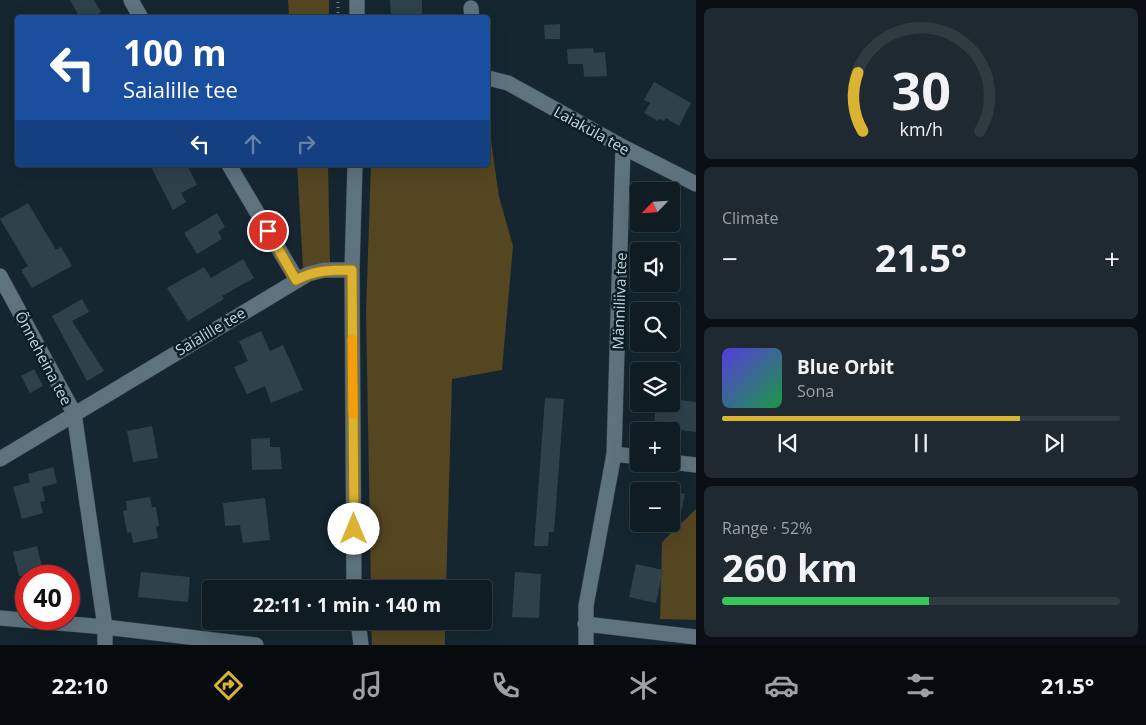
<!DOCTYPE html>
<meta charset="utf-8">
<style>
body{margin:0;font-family:"Open Sans",sans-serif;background:#1e2931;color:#f1f3f6;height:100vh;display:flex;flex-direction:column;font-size:19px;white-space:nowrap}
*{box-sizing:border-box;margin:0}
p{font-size:16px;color:#9ca1a6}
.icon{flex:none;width:28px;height:28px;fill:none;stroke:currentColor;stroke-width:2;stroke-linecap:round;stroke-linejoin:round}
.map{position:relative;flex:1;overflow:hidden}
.drawer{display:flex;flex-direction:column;gap:8px;padding:8px;background:#090f14;width:450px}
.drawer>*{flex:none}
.banner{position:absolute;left:15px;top:15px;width:475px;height:152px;border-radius:5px;box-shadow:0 5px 20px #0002,0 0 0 1px #303a41;background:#1a4fa0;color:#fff;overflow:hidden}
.needle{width:32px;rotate:245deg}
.tools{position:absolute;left:630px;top:182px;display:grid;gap:10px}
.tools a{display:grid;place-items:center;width:50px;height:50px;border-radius:5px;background:#101c24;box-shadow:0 5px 20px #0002,0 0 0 1px #303a41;font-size:25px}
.speed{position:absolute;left:15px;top:565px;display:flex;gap:10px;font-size:25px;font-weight:700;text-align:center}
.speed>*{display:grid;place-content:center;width:65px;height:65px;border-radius:50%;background:#101c24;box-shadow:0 5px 20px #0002,0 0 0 1px #303a41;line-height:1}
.speed .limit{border:8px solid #d22;background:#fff;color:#111}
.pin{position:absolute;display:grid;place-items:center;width:42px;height:42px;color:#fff;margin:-21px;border:2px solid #fff;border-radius:50%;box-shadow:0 1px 5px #0007}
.me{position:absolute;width:55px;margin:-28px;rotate:0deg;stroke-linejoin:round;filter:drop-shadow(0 0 4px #0008)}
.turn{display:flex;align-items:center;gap:18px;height:105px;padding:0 25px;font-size:22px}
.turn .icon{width:65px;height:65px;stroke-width:2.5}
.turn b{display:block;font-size:35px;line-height:42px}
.lanes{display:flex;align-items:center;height:48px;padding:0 25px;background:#0003;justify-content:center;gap:25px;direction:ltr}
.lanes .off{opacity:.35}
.big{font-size:38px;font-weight:700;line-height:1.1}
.drawer .widget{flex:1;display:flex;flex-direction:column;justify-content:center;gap:8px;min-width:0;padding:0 18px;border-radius:8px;background:#1e2931}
.drawer .dial{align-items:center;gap:0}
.dial svg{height:130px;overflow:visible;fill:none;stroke:#303a41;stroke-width:7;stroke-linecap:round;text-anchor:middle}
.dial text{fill:#f1f3f6;stroke:none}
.song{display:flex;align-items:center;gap:15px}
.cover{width:60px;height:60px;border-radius:8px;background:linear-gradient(135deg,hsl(250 70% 55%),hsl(140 70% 35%))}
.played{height:5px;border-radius:2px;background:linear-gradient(90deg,#dcb233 75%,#303a41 75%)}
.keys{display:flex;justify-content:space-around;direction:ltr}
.heat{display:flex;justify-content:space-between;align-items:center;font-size:28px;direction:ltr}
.charge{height:8px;border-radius:4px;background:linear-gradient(90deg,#34c759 52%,#303a41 0)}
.trip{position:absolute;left:202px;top:580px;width:290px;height:50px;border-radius:5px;background:#101c24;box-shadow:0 5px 20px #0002,0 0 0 1px #303a41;font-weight:700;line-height:50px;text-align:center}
.menu{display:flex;height:80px;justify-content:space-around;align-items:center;background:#060b0e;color:#9ca1a6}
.menu .icon{width:35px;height:35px}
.menu .active{color:#dcb233}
.menu b{font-size:22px;color:#f1f3f6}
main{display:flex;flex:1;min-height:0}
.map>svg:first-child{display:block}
.green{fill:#544621}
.building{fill:#2f414b}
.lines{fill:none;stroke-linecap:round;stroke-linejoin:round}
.minor-casing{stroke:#36434a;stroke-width:16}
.path{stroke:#748289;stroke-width:3;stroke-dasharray:1 4;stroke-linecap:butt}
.minor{stroke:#5f737e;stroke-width:15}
.route-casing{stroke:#8f7421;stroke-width:12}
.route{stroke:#dcb233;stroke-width:9}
.slow{stroke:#f59e0b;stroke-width:9}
.labels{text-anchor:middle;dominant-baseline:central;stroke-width:5;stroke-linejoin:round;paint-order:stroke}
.street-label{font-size:15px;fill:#cbd6dc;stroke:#0b1d26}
</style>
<main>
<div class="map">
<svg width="696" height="645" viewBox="0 0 696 645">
<rect width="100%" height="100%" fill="#152630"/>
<path class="green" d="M288,0h41v17h-40z
M488,131l2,2 9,64 14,49 -11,124 -50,9 -6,210h-75l-5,-277 5,-147h117z
M297,165h31l2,98 -27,4z
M696,509v111l-36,-1 2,-77z
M371,621h74v24h-73z"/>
<path class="building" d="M70,0h24l7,12 -10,6h-11z
M390,0h32v18h-31z
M560,24v15h-15l-1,-14z
M593,48l1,5 11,-1 2,24 -23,1 -1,-13h-15l-1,-15z
M654,82l37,21 -12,23 -13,-8 -2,3 -5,-2 -1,2 -14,-8 6,-10 -6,-3z
M150,165h37l10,20 -16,8 5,9 -13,8z
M28,203l28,47 5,-3 11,19 -40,22 -11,-18 7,-4 -28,-47z
M217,213l8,14 -7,5 4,7 -25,15 -13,-21z
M243,259l11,19 -32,18 2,3 -36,22 -21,-33 37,-21 7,11z
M82,299l7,13 -17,9 32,50 -17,10 -35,-65z
M261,331l9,20 13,-6 20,45 -32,13 -6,-17 -18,8 -13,-27 14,-6 -9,-20z
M34,369l9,17 -13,7 -9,-17z
M545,398l19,1 -10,133h-5l-1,14h-14z
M671,399l25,3v30l-42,-5 2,-23h15z
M152,426l6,32 -25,4 -6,-31z
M270,438v9h10l2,22 -30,1 -1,-31z
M53,467l4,16 -15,4 3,14 -5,1 3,11 -21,6 -9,-32 17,-5 -2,-8z
M671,491l14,3 -8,38 -6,-1z
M150,497l2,10h4l3,19 -3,1 2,11 -25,5 -2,-11 -4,1 -4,-22 4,-1 -1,-9z
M265,498l5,42 -27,3 -3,-18 -15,1 -2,-23z
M37,546l7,30h-25l-6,-24z
M636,564l27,6 -7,33 -27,-6z
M141,572l49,5 -2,25 -50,-5z
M515,572l26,2 -2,44 -27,-1z"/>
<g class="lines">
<g class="minor-casing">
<path id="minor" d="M131,0l10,18
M357,0v18
M471,8l1,10
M488,78l20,5 115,64 73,37
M229,165l68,115
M0,276l74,137 31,214v18
M614,454l25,3
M0,459l308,-185 16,-4h28
M671,462l25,3
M354,589l-2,-319 3,-105
M0,618l105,9 151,18
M358,621l3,24
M585,624l111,13
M586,645v-39l28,-152 9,-307"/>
</g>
<path class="path" d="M338,18v-18"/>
<use href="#minor" class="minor"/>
</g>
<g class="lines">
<g class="route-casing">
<path id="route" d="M268,231l28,49c19,-10 35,-10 56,-10l2,259"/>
</g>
<use href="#route" class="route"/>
<path class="slow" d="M352,339l1,75"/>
</g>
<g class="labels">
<g class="street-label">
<text transform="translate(592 130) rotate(29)">Laiaküla tee</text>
<text transform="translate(619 301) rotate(-88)">Männiliiva tee</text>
<text transform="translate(210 331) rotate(-31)">Saialille tee</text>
<text transform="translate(44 358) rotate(62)">Õnneheina tee</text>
</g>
</g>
</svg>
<div class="tools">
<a><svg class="needle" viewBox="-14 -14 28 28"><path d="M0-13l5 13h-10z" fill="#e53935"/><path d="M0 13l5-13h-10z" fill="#9ca1a6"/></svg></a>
<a><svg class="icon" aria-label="sound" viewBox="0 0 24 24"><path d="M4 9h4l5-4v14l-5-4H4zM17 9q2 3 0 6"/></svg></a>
<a><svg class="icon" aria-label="search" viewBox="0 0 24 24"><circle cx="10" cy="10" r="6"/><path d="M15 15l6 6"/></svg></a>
<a><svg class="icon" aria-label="layers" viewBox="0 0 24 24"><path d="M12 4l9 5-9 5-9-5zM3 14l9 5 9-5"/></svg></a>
<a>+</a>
<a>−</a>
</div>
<div class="speed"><div class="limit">40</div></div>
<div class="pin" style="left:268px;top:231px;background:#d93025"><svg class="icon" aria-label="arrive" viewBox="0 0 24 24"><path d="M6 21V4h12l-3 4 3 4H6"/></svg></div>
<svg class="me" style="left:354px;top:529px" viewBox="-20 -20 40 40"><circle r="19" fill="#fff"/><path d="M0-13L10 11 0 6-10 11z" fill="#dcb233"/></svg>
<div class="trip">22:11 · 1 min · 140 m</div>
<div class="banner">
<div class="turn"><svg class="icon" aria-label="left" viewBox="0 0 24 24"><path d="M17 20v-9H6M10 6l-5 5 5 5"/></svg><div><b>100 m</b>Saialille tee</div></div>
<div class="lanes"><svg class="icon" aria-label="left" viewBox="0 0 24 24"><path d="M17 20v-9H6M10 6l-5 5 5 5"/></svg><svg class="icon off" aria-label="ahead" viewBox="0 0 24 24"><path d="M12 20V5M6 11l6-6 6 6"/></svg><svg class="icon off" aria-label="right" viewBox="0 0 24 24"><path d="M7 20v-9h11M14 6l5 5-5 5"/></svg></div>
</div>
</div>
<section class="drawer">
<div class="widget dial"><svg viewBox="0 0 100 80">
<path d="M14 69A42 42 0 1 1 86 69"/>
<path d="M14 69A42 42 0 0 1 11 33" stroke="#dcb233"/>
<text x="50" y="56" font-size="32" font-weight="700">30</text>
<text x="50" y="72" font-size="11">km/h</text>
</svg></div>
<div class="widget"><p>Climate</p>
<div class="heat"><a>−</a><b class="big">21.5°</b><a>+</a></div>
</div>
<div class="widget">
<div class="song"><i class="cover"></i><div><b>Blue Orbit</b><p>Sona</p></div></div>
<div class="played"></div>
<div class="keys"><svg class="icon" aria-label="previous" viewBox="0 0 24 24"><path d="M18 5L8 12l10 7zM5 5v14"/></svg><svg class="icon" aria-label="pause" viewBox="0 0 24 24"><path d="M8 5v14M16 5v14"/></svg><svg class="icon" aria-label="next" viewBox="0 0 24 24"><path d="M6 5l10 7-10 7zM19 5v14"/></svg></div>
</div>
<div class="widget"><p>Range · 52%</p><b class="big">260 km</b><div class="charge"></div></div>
</section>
</main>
<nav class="menu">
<b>22:10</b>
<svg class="icon active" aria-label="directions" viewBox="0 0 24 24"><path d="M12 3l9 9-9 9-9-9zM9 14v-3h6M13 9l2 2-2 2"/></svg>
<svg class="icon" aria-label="music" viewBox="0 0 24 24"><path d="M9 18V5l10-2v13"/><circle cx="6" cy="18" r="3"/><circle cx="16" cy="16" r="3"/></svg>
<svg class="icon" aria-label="phone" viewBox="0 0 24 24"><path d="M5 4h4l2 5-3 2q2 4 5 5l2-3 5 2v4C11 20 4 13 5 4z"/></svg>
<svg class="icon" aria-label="climate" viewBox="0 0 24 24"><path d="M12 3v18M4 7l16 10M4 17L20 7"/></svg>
<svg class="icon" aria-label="car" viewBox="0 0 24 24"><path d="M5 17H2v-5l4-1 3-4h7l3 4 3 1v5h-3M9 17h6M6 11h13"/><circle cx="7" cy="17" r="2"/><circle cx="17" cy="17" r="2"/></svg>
<svg class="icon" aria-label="filters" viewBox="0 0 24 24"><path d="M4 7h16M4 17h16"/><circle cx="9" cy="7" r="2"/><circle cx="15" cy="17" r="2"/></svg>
<b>21.5°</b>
</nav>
